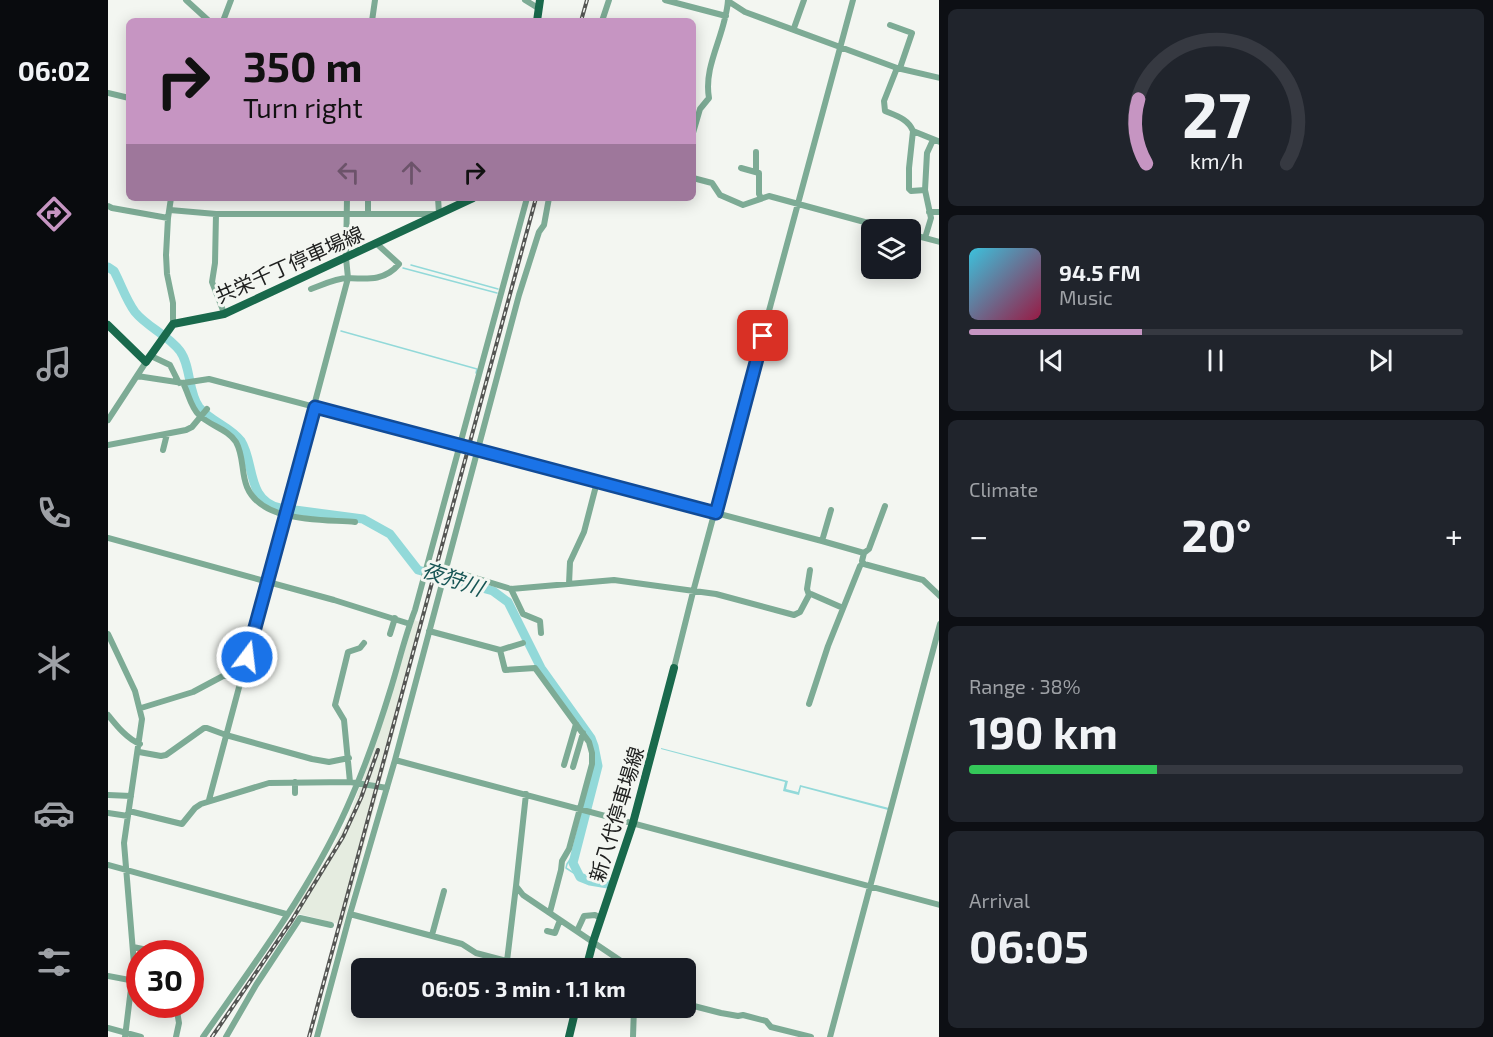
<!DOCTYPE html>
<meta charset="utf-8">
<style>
body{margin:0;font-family:"Exo 2","Noto Sans JP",sans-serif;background:#20242c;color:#f1f3f6;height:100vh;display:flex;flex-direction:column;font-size:22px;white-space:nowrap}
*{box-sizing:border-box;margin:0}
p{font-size:20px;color:#9ea1a6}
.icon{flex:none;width:33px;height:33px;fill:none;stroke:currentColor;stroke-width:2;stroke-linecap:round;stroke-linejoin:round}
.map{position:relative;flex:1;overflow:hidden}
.panel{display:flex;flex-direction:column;gap:9px;padding:9px;background:#0d0f14;width:554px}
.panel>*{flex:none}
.guide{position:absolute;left:18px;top:18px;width:570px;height:183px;border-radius:9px;box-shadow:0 3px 15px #0003;background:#c695c2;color:#111;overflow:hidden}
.buttons{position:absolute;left:753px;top:219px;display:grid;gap:12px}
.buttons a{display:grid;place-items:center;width:60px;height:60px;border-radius:9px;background:#171b24;box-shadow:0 3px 15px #0003;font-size:30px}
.speed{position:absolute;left:18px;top:940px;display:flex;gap:12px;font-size:30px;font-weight:700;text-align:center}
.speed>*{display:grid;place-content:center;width:78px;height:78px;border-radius:50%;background:#171b24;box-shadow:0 3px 15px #0003;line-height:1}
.speed .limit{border:9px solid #d22;background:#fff;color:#111}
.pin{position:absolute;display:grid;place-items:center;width:51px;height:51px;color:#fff;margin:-26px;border-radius:12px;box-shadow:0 3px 9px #0006}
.me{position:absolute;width:66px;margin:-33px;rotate:15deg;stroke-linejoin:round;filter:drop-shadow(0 0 4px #0008)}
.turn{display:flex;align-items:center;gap:21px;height:126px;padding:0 18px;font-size:27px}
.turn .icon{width:78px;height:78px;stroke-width:2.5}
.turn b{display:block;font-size:42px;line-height:51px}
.lanes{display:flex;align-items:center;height:57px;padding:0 18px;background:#0003;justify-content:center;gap:30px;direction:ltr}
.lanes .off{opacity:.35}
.big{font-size:45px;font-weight:700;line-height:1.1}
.panel .widget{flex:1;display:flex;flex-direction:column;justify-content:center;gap:9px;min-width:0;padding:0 21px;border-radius:9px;background:#20242c}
.panel .dial{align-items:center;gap:0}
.dial svg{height:156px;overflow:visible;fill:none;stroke:#363941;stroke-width:7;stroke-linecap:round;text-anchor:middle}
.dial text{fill:#f1f3f6;stroke:none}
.song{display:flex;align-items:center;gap:18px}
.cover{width:72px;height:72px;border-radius:9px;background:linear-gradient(135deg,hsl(190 70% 55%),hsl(340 70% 35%))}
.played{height:6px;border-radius:3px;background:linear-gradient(90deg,#c695c2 35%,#363941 35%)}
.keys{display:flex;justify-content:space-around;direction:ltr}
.heat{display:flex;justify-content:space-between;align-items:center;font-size:33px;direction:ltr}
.charge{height:9px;border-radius:4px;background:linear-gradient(90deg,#34c759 38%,#363941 0)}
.trip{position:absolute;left:243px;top:958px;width:345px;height:60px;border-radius:9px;background:#171b24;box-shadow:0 3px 15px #0003;font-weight:700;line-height:60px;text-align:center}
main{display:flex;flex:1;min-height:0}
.dock{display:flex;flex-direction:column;width:108px;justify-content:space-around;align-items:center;background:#090b0e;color:#9ea1a6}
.dock .icon{width:42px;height:42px}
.dock .selected{color:#c695c2}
.dock b{font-size:27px;color:#f1f3f6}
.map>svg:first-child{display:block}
.built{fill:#e5ece0}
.water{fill:#92d9d9}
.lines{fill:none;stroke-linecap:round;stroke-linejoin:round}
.stream{stroke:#92d9d9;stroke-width:1.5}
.river{stroke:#92d9d9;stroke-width:9}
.minor{stroke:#7dab95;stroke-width:6}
.major{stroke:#19694c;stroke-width:8}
.rail-casing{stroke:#545553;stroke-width:4}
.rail{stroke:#f3f6f1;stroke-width:1.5;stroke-dasharray:4.5;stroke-linecap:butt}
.route-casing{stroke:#114b97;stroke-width:15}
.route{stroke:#1a73e8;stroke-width:10}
.labels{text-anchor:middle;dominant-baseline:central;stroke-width:6;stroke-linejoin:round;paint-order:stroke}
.street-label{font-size:20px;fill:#202120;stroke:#f3f6f1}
.water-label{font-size:21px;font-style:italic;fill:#165454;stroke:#f3f6f1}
</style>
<main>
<nav class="dock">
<b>06:02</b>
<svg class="icon selected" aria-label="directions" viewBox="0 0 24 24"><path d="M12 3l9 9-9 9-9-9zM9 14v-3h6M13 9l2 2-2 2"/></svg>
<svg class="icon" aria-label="music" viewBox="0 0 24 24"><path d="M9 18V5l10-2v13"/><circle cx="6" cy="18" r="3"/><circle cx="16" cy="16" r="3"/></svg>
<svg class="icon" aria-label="phone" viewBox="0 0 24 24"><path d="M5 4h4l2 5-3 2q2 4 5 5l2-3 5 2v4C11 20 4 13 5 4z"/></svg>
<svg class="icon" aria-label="climate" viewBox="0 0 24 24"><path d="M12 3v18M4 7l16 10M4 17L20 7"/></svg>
<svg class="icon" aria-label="car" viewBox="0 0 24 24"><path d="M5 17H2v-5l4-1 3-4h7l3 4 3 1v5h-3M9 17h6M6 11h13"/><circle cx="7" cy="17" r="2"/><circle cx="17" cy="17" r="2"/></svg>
<svg class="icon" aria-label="filters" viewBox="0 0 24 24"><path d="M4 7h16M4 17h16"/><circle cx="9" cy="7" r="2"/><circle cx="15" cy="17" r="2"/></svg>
</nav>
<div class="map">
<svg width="832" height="1037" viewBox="0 0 832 1037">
<rect width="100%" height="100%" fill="#f3f6f1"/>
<path class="built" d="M306,620l9,3 -80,302 -51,-13 35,-54 21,-39 33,-91z"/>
<path class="water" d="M553,748l127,33 -2,8 12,3 2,-7 89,23 -1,2 -87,-23 -2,8 -16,-4 2,-9 -124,-33z"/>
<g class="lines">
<path class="stream" d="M303,265l87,24
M295,268l94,25
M233,331l136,38 -1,4
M465,855l-6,9 -1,4 14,9"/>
<path class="river" d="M0,267l6,4c7,13 12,29 21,41 12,15 33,23 45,39 11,15 8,41 19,56 12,15 31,19 42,34 14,22 5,59 39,67l83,11 27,15 28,36 75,21 15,11 33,66 50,70 3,8 4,20 -25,97 7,14 10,4 18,3"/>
<path class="minor" d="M78,0l23,21
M417,0l13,8
M557,0l61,16
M620,1l17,11 152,56 43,10
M115,21l8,-21
M264,21l3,-21
M494,21l7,-21
M782,25l22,8 -12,35
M686,28l10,-28
M789,68l-13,33 1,10c12,5 23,8 28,20l27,11
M0,93l21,5
M805,131l-4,37v21l2,2 14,-1
M585,133l7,-24 9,-11c-6,-33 17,-64 19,-98
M633,168l18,5v21l2,4
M648,171v-19
M585,178l19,5 8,12 23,10 26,-9 125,34
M63,198l-3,20 -2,37 1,19 6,29v21
M260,198v16
M330,198l1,15
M0,206l4,2 56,10
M62,210l46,4h224
M821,212h11
M108,214l-1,49 -3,19 12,31
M802,234l30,8
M817,238l6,-20 -6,-28 2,-37 6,-13
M203,289c11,-4 25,-11 37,-11 20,1 37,3 51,-14l-22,-20
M43,356l19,9 9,18
M29,376l46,7 26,-4 613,162 42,12 -2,8 2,3 59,16 17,16
M75,383c6,11 7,23 16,32 11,11 29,14 37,27 8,14 5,31 11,45 15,36 75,32 108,35
M0,420l38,-58
M0,445l78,-15 6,-3 15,-18
M55,450l4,-16
M0,538l226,62 76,24
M714,541l9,-31
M756,553l5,-4 16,-43
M338,569l65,20 103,-9 102,14 78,21 6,-3 9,-17 2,-1 32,14
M461,584l1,-22 14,-30 13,-50
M403,589l12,25 17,7 1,12
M701,595l-2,-6 3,-19
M321,631l71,19 5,20 30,-2 54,74 3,11v11l-23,85 -7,12 -1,9 -11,42
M0,634l27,57 7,28 -18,124 10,121 -9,73
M282,634l5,-16
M392,650l23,-7
M566,668l19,-76 160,-592
M701,704l19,-58 32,-80 3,-3
M33,708l52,-16 30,-16h19
M0,715c8,10 19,24 32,29
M31,752l22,4 5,-1 38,-27h3l19,7 86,24 17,3 20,-4
M287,760l545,145
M456,765l12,-41
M465,767l10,-34
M187,782v11
M242,782l-6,-62 -9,-15 13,-53 12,-4 4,-5
M418,794l-10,92 7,9 101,68 6,6
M0,795l23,1
M101,800l139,-522 -2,-20 1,-60
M21,811l53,13 13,-16 6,-4 68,-21 81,-1 37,6
M0,813l20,3
M0,865l178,49
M242,914l112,30 14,9 61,16
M439,931l8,2 5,-13
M469,931l7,-15 11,-1 6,3
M324,935l12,-44
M25,947l29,6
M399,961l9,-75
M0,976l32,6
M578,1004l35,9 17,3 5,-1 23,6 5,6 40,10
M0,1028l33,9
M68,1037l3,-14 -3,-18
M95,1037c53,-76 113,-155 149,-241 15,-34 28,-72 39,-108 8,-26 14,-52 24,-78l112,-412
M118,1037l30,-52 44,-67 31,7
M209,1037l33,-123 45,-154 124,-465 20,-63 5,-7 5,-27
M525,1037l1,-29
M722,1037l110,-413"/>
<path class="major" d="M429,21l3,-21
M0,325l38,37 27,-38 51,-10 249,-116
M478,969l7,-27 40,-119 41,-155
M461,1037l7,-29"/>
<g class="rail-casing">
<path id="rail" d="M473,21l6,-21
M104,1037l80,-117 51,-83 18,-39 17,-48
M201,1037l227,-839"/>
</g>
<use href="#rail" class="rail"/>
</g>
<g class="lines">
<g class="route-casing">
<path id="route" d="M139,657l68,-250 401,106 47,-177"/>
</g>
<use href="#route" class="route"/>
</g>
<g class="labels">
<g class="street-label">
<text transform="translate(181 264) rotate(-24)">共栄千丁停車場線</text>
<text transform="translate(508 814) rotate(-73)">新八代停車場線</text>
</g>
<g class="water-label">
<text transform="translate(345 578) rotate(19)">夜狩川</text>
</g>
</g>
</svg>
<div class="buttons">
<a><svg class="icon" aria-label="layers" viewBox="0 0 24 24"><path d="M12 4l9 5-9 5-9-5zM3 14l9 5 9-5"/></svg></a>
</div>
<div class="speed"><div class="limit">30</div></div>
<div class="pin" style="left:655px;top:336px;background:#d93025"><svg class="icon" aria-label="arrive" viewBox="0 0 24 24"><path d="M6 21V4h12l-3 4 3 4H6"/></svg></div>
<svg class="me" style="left:139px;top:657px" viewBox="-20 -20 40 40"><circle r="17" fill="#1a73e8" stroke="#fff" stroke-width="3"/><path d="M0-11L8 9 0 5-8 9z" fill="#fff"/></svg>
<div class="trip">06:05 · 3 min · 1.1 km</div>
<div class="guide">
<div class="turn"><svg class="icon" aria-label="right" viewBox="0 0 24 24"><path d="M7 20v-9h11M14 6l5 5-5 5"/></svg><div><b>350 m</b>Turn right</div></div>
<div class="lanes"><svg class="icon off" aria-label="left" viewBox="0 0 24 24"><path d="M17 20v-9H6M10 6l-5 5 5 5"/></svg><svg class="icon off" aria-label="ahead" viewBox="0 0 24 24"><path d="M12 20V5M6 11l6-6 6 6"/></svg><svg class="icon" aria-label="right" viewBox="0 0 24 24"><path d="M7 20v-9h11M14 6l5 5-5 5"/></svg></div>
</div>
</div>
<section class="panel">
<div class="widget dial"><svg viewBox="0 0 100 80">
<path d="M14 69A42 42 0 1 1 86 69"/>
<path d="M14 69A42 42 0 0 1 10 36" stroke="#c695c2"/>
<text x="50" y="56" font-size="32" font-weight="700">27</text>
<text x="50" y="72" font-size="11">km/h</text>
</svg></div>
<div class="widget">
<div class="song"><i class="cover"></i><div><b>94.5 FM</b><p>Music</p></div></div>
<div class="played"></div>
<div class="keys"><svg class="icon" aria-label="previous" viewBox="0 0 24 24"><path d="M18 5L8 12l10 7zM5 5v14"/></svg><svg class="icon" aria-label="pause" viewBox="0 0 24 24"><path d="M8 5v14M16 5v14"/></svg><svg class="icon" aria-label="next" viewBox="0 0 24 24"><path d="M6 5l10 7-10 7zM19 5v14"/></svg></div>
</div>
<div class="widget"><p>Climate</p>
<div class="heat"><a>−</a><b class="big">20°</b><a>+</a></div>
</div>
<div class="widget"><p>Range · 38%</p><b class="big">190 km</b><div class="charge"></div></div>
<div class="widget"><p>Arrival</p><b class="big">06:05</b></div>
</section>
</main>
